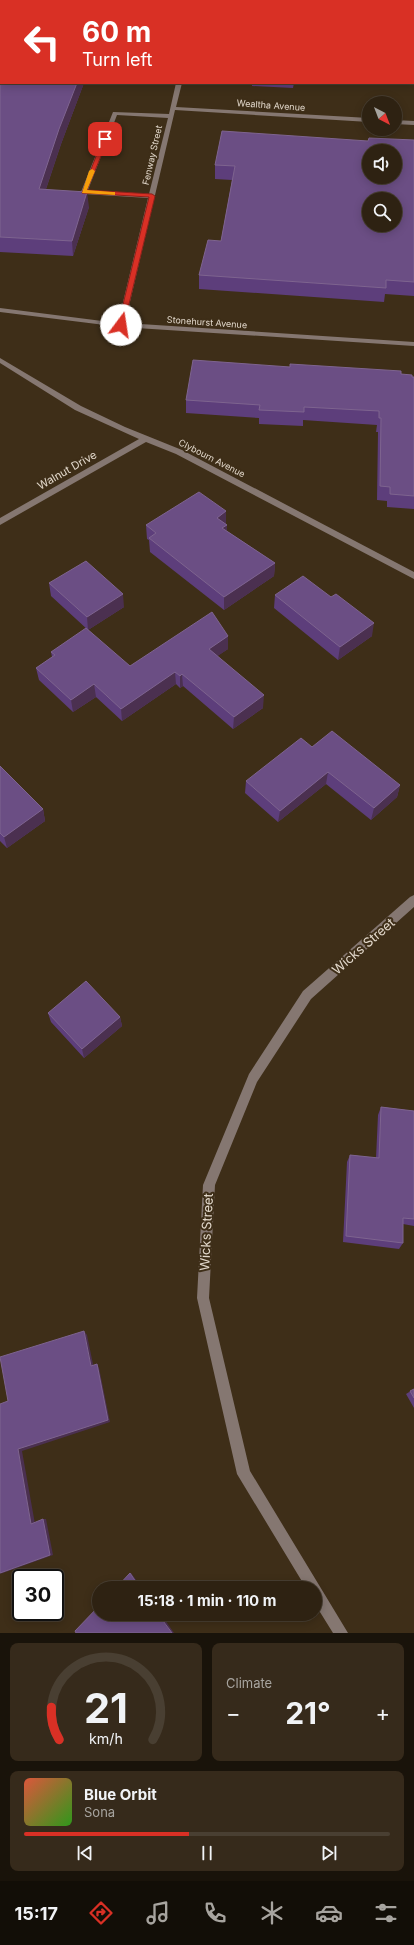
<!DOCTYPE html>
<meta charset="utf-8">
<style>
body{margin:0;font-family:Inter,sans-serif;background:#362a1b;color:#f1f3f6;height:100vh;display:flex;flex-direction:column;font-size:15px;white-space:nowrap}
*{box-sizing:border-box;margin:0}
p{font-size:13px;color:#a7a49f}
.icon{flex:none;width:22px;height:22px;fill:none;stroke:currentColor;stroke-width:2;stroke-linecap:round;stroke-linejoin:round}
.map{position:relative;height:1633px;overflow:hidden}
.panel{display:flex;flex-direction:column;gap:10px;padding:10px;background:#19130a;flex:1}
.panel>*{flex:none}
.hud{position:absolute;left:0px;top:0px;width:414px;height:84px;box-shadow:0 2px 10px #0003,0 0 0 1px #493f32;background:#d93025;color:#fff;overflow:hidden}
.needle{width:26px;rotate:138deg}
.controls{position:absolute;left:362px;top:96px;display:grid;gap:8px}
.controls a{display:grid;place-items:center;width:40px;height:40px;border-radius:50%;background:#2e2212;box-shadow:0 2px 10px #0003,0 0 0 1px #493f32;font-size:20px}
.speed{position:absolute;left:12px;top:1569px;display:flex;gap:8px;font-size:20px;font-weight:700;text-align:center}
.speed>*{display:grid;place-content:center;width:52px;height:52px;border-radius:50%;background:#2e2212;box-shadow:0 2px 10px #0003,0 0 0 1px #493f32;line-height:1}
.speed .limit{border:2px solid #111;border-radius:6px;background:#fff;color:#111}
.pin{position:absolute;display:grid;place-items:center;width:34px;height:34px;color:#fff;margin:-17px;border-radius:8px;box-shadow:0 2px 6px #0006}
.me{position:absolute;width:44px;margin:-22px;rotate:14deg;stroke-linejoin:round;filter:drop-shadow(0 0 3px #0008)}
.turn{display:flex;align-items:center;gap:14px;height:84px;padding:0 16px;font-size:18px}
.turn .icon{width:52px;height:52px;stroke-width:2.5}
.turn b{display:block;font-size:28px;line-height:34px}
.big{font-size:30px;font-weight:700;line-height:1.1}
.panel .widget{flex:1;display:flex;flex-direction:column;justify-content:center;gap:6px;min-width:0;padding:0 14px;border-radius:8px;background:#362a1b}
.panel .dial{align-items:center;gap:0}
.dial svg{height:104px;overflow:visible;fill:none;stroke:#493f32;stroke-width:7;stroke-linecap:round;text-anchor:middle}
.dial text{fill:#f1f3f6;stroke:none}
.song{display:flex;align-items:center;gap:12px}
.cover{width:48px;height:48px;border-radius:6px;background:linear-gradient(135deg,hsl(10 70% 55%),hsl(110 70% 35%))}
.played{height:4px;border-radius:2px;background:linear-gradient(90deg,#d93025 45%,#493f32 45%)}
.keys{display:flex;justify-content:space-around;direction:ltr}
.heat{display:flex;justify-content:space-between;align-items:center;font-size:22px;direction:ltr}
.panel .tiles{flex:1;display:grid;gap:10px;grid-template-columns:1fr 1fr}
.widget:last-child{grid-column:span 2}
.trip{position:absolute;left:92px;top:1581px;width:230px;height:40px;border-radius:20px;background:#2e2212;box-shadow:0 2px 10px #0003,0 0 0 1px #493f32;font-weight:700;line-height:40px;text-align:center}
.dock{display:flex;height:64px;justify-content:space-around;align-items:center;background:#120e07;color:#a7a49f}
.dock .icon{width:28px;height:28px}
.dock .on{color:#d93025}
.dock b{font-size:18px;color:#f1f3f6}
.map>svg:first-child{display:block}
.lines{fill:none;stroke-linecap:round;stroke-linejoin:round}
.minor{fill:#857771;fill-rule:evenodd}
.wall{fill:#5d3e7b}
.shaded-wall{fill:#4b3050}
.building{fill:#6b4e84;stroke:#7e648f;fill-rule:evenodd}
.route{fill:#d93025;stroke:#8d1f18}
.slow{fill:#f59e0b}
.labels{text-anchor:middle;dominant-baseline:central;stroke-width:4;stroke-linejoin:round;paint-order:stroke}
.far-street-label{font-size:9px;fill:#e2d8cb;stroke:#3e2e18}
.street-label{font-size:11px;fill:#e2d8cb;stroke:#3e2e18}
.near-street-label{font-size:13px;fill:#e2d8cb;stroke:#3e2e18}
</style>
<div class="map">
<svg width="414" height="1633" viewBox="0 0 414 1633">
<rect width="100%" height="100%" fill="#3e2e18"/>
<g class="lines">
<path class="minor" d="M199,0h6v1h-6z
M176,83h6l-6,24 193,11v4l-194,-12 -50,213 289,19v4l-293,-19 -121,-15v-4l118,15 30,-125 -64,-4 -3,-2 32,-80 56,2zM117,115l51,3 -19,76 -61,-4z
M395,120l19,1v4l-19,-1z
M0,358l81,48 44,21 57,23 232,122v7l-238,-125 -30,-12 -146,83v-7l139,-79 -64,-29 -75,-47z
M414,895v12l-103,92 -54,83 -42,103 -6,113 41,173 98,162h-15l-18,-29v-16h-9l-69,-114 -40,-176 6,-113 46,-111 54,-83 107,-94z"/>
</g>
<path class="wall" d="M414,0v52h-1v-51z
M0,25l1,58h83l-23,61 -15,45 43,18 -16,49 -73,-4z
M252,83h42l-1,5 -41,-2z
M414,140v156l-29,-2 -1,8 -185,-13v-14l22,-34 11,-61 -17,-1v-14l153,-24z
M401,374l13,3v132l-27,-2v-6l-10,-1 1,-68h-2l1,-7 -74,-5v6l-44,-2v-6l-73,-5v-13z
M226,511v13l1,7 48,32 -1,13 -50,34 -74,-58 -1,-12 -2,-1 -1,-14z
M49,583l75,24 -36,23 -37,-34z
M275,595l97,41 -34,24 -64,-52z
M228,636v13l-11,7 46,52 -30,21 -50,-43 -3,2 -4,-4 -54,37 -26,-24 -23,15 -34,-32 -3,-12 16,-11 -1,-5 79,14z
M312,747l88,38 -3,12 -26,23 -45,-36 -48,38 -33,-29 1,-12z
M0,766l43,43 2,12 -38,27 -7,-7z
M48,1013l72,4 2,9 -38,32 -33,-36z
M381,1107l33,4v115l-11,-2v19l-4,6 -56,-7 4,-80 3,-7 26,3 2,-43z
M414,1389v19l-8,-14z"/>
<path class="shaded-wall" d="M77,83h7l-23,61 -20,60 -2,-15 20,-60z
M87,192l2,15 -16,49 -1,-15z
M226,511v14l-9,-7z
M227,525v13l-5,-10z
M275,563l-1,13 -50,34v-13z
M123,594l1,13 -36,23 -1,-13z
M374,623l-2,13 -34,24 2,-13z
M228,636v13l-19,13v-13z
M175,672l1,12 -54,37 -1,-12z
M182,674l1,12 -3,2v-12z
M94,684l2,13 -23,15 -2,-12z
M264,695l-1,13 -30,21 1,-12z
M328,772l-2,12 -48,38 2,-11z
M400,785l-3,12 -26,23 3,-12z
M43,809l2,12 -38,27 -3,-11z
M120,1017l2,9 -38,32 -2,-9z
M84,1331l3,4 7,34 -3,-3z
M97,1364l2,4 11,54 -88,29 13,73h-4l-13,-75z
M43,1519h3l7,36 -53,19z
M130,1573h1l11,15h-2z
M158,1614h3l13,19h-2z"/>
<path class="building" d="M266,0h148v39h-1v-38h-148z
M0,25h1v58h76l-18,46 -20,60 48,3 -15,49 -72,-4z
M222,131l146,10 1,-3 45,2v142l-28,-2v8l-187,-13 9,-35 13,1 14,-75 -20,-1zM369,151h26v26h-26zM369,199h26v26h-26z
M193,360l97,7v-3l111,7v3l11,1v2h2v119l-24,-2v-7l-10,-1 1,-68h-2v-7l-75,-4v5l-45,-2 1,-5 -74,-5z
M199,492l27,19 -9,7 10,7 -5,3 53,35 -51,34 -75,-59 7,-5 -10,-8z
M86,561l37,33 -36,23 -38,-34z
M303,576l28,21 5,-3 38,29 -34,24 -65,-52z
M212,612l16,24 -19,13 55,46 -30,22 -52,-43 -2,2 -5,-4 -54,37 -27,-25 -23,16 -35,-32 19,-13 -4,-3 35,-24 44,38z
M332,731l68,54 -26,23 -46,-36 -48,39 -34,-30 55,-43 11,9z
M0,766l43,43 -39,28 -4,-4z
M86,981l34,36 -38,32 -34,-36z
M381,1107l33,4v108l-11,-1v25l-57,-7 4,-81 29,3z
M84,1331l7,35 6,-2 11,56 -90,29 13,75 12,-5 7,36 -50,18v-169l8,-3 -8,-44z
M414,1389v9l-4,-7z
M130,1573l10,15h-24z
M99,1606v8h59l14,19h-96l-1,-2z"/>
<path class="route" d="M103,138l5,1 -21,51 65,4 3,2 -31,129 -3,2 -3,-2 31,-128 -67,-4z"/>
<path class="slow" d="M92,169l3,2 -8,19 26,2h2v3l-33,-2 7,-22z"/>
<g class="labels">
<g class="far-street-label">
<text transform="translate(271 105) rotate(4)">Wealtha Avenue</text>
<text transform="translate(152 155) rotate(-77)">Fenway Street</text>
<text transform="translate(207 322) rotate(4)">Stonehurst Avenue</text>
<text transform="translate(212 458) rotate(27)">Clybourn Avenue</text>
</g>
<g class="street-label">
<text transform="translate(67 470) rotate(-30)">Walnut Drive</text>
</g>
<g class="near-street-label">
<text transform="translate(363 946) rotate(-41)">Wicks Street</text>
<text transform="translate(206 1232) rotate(-87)">Wicks Street</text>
</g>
</g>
</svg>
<div class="controls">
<a><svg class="needle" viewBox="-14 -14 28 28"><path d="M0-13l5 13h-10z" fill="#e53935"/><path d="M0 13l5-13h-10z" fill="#a7a49f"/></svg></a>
<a><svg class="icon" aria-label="sound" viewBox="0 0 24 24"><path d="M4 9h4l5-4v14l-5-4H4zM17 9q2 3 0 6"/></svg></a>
<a><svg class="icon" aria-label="search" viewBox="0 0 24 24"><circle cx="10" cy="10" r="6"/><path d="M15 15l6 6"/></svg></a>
</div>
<div class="speed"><div class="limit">30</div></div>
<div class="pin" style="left:105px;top:139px;background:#d93025"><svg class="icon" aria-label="arrive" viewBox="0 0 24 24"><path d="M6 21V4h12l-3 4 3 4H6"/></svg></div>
<svg class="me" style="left:121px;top:325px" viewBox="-20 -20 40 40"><circle r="19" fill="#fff"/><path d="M0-13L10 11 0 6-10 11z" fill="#d93025"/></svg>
<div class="trip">15:18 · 1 min · 110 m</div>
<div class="hud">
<div class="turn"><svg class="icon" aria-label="left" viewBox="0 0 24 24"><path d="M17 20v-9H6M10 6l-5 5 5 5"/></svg><div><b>60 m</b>Turn left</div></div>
</div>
</div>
<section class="panel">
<div class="tiles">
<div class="widget dial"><svg viewBox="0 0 100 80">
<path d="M14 69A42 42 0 1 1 86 69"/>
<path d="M14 69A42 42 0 0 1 8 44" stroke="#d93025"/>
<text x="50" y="56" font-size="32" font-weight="700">21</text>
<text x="50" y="72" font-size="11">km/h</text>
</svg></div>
<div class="widget"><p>Climate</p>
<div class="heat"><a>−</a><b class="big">21°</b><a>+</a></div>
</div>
<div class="widget">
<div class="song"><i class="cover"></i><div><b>Blue Orbit</b><p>Sona</p></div></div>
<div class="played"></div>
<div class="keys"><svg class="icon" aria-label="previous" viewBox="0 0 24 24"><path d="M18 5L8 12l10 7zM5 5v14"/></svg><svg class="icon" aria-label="pause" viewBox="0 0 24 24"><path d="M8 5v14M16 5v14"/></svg><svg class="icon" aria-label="next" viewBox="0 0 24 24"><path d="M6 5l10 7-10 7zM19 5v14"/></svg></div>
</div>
</div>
</section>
<nav class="dock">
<b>15:17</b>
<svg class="icon on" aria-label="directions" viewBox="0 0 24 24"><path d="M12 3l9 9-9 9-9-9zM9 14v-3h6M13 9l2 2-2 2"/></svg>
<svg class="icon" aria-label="music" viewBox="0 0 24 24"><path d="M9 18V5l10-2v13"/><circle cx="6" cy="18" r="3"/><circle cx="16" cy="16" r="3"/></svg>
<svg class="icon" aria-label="phone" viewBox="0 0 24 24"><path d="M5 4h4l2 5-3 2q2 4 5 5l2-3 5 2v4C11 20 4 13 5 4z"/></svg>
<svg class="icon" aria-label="climate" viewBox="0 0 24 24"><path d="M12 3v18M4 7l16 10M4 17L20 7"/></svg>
<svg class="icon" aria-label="car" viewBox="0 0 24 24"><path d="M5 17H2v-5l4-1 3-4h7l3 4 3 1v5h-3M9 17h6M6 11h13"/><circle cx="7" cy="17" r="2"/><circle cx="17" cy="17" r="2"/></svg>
<svg class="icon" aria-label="filters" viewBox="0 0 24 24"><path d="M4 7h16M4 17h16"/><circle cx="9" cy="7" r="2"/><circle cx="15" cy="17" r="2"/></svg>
</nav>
